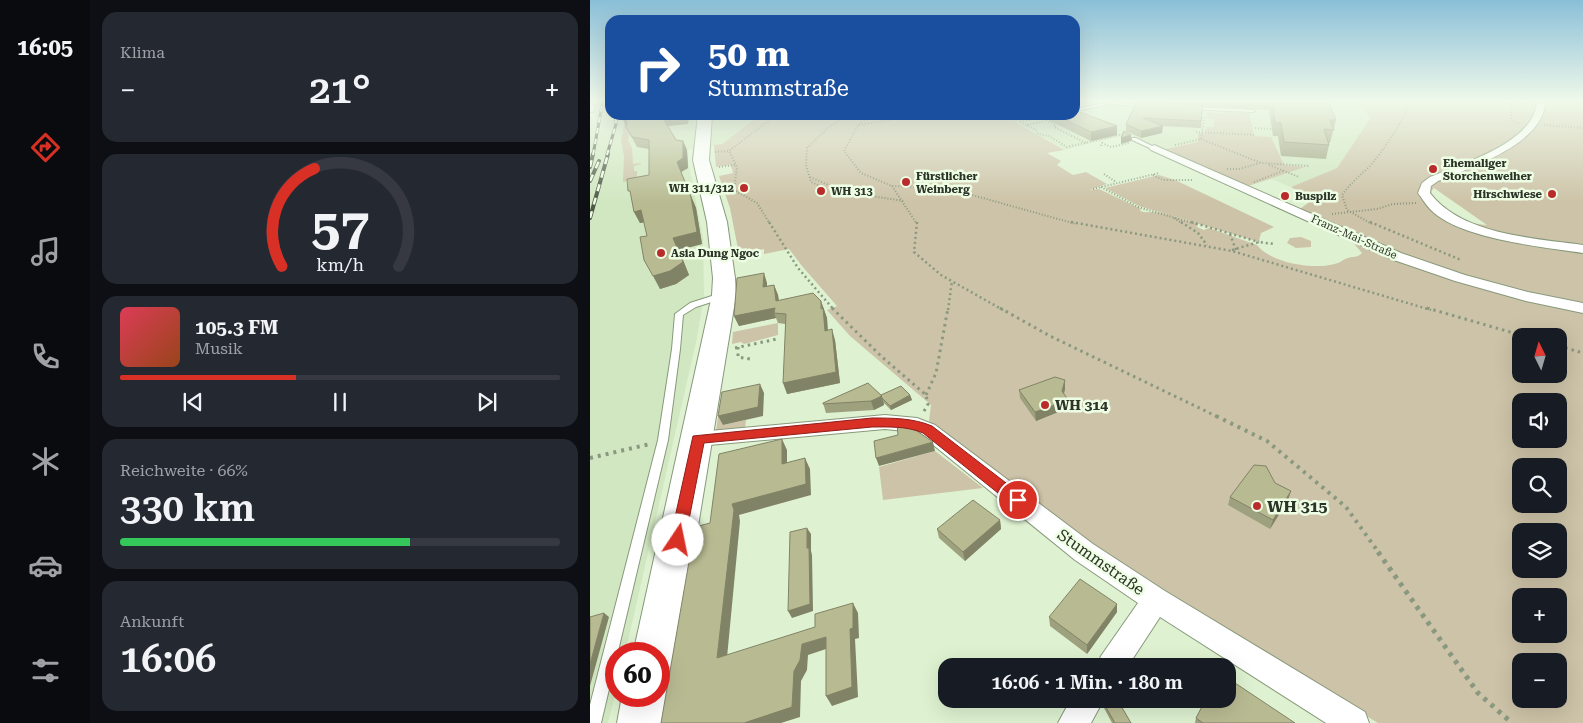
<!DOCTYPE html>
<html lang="de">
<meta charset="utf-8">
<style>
body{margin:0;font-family:"Roboto Serif",serif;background:#242831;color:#f1f3f6;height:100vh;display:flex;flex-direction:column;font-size:19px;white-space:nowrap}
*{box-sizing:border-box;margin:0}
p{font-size:16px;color:#9ea1a6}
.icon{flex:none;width:28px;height:28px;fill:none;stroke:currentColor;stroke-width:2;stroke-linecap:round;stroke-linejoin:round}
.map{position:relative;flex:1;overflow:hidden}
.drawer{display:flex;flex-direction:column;gap:12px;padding:12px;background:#0d0f14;width:500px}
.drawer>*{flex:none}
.guide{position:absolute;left:15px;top:15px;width:475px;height:105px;border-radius:15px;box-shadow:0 5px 20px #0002;background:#1a4fa0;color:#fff;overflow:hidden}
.needle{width:32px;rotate:355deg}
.buttons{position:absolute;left:922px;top:328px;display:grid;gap:10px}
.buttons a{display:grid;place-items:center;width:55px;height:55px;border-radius:10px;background:#171b24;box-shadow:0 5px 20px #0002;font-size:25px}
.speed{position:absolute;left:15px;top:642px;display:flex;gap:10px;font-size:25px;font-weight:700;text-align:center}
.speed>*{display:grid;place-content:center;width:65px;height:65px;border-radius:50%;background:#171b24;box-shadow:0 5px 20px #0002;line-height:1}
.speed .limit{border:8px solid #d22;background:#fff;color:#111}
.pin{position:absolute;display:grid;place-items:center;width:42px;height:42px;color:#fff;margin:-21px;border:2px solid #fff;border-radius:50%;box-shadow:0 1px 5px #0007}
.me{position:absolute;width:55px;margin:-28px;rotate:11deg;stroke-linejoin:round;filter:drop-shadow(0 0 4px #0008)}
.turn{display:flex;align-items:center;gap:18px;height:105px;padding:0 20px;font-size:22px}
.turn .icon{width:65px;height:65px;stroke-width:2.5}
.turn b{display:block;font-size:35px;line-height:42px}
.big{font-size:38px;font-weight:600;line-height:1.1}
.drawer .card{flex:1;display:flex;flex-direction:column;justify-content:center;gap:8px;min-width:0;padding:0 18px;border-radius:15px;background:#242831}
.drawer .dial{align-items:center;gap:0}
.dial svg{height:130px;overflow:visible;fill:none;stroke:#363941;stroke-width:7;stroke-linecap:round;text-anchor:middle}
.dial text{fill:#f1f3f6;stroke:none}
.song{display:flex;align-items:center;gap:15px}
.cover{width:60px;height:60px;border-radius:8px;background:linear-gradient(135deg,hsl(350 70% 55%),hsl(20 70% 35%))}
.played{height:5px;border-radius:2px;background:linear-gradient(90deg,#d93025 40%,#363941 40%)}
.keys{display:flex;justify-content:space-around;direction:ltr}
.heat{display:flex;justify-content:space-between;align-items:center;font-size:28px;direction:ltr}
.charge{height:8px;border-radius:4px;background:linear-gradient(90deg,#34c759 66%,#363941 0)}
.trip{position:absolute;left:348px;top:658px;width:298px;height:50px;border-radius:15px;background:#171b24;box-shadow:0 5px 20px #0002;font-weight:600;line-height:50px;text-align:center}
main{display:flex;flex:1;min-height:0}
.tabs{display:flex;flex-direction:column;width:90px;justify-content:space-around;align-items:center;background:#090b0e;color:#9ea1a6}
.tabs .icon{width:35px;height:35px}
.tabs .current{color:#d93025}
.tabs b{font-size:22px;color:#f1f3f6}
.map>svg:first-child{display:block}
.built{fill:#d1e7c1}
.green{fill:#cdc3a8;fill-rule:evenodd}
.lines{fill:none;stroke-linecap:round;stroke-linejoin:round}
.service-casing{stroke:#87997b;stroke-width:2}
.minor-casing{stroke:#87997b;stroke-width:2}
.primary-casing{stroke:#87997b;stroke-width:2}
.path-far4{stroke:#8a9880;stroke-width:2;stroke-dasharray:1 2;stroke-linecap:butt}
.path-far3{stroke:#8a9880;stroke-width:2.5;stroke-dasharray:2 3;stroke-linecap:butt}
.path-far2{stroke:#8a9880;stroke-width:3;stroke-dasharray:2.5 4;stroke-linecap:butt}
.path-far1{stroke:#8a9880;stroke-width:4;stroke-dasharray:3 5;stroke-linecap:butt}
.path{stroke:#8a9880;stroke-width:5;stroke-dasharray:4 5.5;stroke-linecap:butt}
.service{fill:#fff;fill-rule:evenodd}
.minor{fill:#fff;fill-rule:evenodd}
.primary{fill:#fff;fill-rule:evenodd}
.rail-far1-casing{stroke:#4d5847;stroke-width:3}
.rail-casing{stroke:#4d5847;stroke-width:4}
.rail-far1{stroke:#eefee4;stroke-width:2;stroke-dasharray:5.5;stroke-linecap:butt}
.rail{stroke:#eefee4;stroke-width:2.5;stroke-dasharray:7;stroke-linecap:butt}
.wall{fill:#9ea17e}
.shaded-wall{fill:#818366}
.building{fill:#b8bb92;stroke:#818366}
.route{fill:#d93025;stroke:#8d1f18}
.poi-dot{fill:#ba2b2c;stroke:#eefee4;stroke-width:2}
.labels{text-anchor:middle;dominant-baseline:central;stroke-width:5;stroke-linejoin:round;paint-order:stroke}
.far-poi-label{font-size:11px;font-weight:bold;fill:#2c3427;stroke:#eefee4;text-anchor:start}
.far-street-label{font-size:11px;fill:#2c3427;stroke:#eefee4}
.poi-label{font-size:14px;font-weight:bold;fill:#2c3427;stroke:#eefee4;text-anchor:start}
.near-poi-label{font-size:16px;font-weight:bold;fill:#2c3427;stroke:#eefee4;text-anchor:start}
.near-street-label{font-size:16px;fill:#2c3427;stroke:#eefee4}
</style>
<main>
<nav class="tabs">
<b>16:05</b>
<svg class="icon current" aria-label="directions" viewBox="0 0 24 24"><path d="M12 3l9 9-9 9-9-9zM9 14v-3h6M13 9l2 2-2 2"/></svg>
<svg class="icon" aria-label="music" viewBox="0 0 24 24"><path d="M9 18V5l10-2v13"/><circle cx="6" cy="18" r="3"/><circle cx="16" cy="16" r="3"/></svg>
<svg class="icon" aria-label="phone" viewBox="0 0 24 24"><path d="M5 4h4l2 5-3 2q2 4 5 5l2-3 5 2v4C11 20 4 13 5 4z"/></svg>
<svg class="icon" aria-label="climate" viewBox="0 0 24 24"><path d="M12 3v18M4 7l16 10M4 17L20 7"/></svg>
<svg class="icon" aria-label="car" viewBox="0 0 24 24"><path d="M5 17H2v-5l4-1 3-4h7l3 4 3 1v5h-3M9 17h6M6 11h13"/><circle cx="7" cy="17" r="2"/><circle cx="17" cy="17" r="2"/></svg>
<svg class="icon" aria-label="filters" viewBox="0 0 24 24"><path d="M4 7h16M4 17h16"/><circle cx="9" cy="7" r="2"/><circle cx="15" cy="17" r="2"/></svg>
</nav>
<section class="drawer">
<div class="card"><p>Klima</p>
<div class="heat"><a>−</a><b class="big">21°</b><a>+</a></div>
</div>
<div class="card dial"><svg viewBox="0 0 100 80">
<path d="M14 69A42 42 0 1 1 86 69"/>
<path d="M14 69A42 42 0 0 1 34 9" stroke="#d93025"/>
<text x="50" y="56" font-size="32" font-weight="700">57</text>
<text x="50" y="72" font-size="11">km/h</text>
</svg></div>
<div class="card">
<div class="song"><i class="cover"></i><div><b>105.3 FM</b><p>Musik</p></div></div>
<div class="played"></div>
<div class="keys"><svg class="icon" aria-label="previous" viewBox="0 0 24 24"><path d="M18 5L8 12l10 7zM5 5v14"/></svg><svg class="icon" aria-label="pause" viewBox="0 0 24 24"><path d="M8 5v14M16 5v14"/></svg><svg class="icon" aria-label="next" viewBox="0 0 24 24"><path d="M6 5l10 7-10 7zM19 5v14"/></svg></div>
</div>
<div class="card"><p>Reichweite · 66%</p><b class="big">330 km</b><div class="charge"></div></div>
<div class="card"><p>Ankunft</p><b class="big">16:06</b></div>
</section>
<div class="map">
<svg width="993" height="723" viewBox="0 0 993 723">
<rect width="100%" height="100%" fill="#def2d1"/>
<path class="built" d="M10,100h10v15h150l-38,29 -36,6 17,89 1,56 -7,43 -72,316h-9v37l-8,32h-18v-608l4,8z
M540,100h229l12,19 -34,49 -46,19 -20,-8 -23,7 -124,-51 -60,15 -50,-29 29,-6h32v-7l36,-7z"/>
<path class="green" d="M769,100h224v623h-205l-217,-132 -70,-47 -162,-123 2,-16 -81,-69 -23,-26 10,-4 -35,-40 -13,-17 -25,5v-5l-25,5 -9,-46 -11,-32 14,-3 -2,-8 -15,2 -2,-22 8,-1 38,-29h283l-28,7 49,28 -17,3 14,8 -4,4 16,10 13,-3 21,12 -18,6 10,-1 42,20 -1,2c6,2 7,1 12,1 13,0 33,9 46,12l-1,3 7,3 5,-2 48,17c13,18 60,26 81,18 3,-1 6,-4 10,-5 6,-2 9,0 14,-5l-25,-29 -37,-15 8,-6v-6l-17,-10 46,-19 33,-49zM844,188l53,37c-18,0 -51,-14 -56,-34zM931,336h38v38h-38zM931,401h38v38h-38zM931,466h38v38h-38zM931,531h38v38h-38zM931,596h38v38h-38zM931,661h38v38h-38z
M635,111l24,2 5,23 17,1 13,28 21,2 -57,19 -86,-36 36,-8v-9h7l1,-6h8v-8h-8l1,-7 18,1z
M36,115l5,14 -3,11 4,8 1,16 8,-1v1l-7,2v5h3v8l-14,3 1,-26 -3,-15z
M569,175l16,5 99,47 -13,6 -2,8h-3l-117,-35 -34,-18z
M711,237l10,4v6l-15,1 -9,-5 3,-5z
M188,323v12l-34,9 -3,-2 -9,2 1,-12z
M137,401l-4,24 23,-5 -1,8 -29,3 4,-29z
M345,451l48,37 -100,12 -4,-33z"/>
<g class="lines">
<g class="service-casing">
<path id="service" d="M522,102l35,4 -2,1 -33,-3 -37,7v-2z
M601,107l62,3 2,1 -2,1 -63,-3z
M542,138h4l20,10 -4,1 -20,-9z
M128,294h6l1,2 -1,2 -28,9 -13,8 -3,34 -12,91 -67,283h-11v-18l68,-265 14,-91 3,-35 15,-11z"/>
</g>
<g class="minor-casing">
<path id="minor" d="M947,100h8c2,43 -76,68 -107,81l-7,5 -1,7c32,42 104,45 153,52v8c-40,-6 -125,-14 -153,-44 -5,-5 -8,-11 -12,-16l4,-10 8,-6c31,-13 107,-35 107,-77z
M0,104l5,2 -2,6h-3z
M564,145l247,108 64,22 63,17 55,11v10l-57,-12 -71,-20 -64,-22 -240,-109 -2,-2z
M295,415l32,3 18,7 158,119 72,47 200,121 4,11h-43l-166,-106 -32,49h-31l4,-10 37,-53 -63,-43 -154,-125 -7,-3 -29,-3 -187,17 -7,-2 -3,-5 3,-5 7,-2z
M481,699h33l-13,24h-33z"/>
</g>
<g class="primary-casing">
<path id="primary" d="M108,115h14l-3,45 18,62 8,56 1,17 -59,359 -6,16 -12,5v-21h-26l79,-359 1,-17 -6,-56 -14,-62z
M69,678l4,1 6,17 -4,27h-48l5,-27h37z"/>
</g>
<path class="path-far4" d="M921,100v20l9,4
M986,100l7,5
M271,115v7
M285,115l-17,10 -14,26 17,22 31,13 55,2 129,36
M451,117l15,9 -2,1 32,16
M430,122l16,8 2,4 11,2 18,11 57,-13
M430,122l30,-7
M269,125l62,-10
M437,125l18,-4
M954,125l39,3
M665,128l17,1
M606,132l60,3
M611,139l60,24 49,3
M585,145l26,-6 4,-24
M511,146l1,-3 9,4 18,-4
M125,152l14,-1
M679,165l30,12
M129,167l16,-2
M637,169h12l21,-6
M514,174l12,8
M563,175l10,5h29
M220,177l35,15 59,9
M664,182l29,-11
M228,185l-7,-3 -5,-17 1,-17 22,-21 18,-12
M302,186l25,38
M511,187l37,20 58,17
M503,189l66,-16
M742,214l45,-5 16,-5 24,-1
M584,218l9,6
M180,224l-13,-21 -23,-13 3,-23 -8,-16 47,-36
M782,224l-25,-14 -5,-15c8,-11 17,-19 27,-28 10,-10 41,-55 40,-67"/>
<path class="path-far3" d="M179,222l29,46 36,42
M327,222l-3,30 27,23 62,35
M481,222l161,29 199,59
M591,222l17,11 9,12
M601,222l68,20
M780,222l91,38
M640,234l6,16
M642,250l27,-8 15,2
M358,310l4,-29"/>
<path class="path-far2" d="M242,308l50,49 44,38 2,9 -5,9
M410,308l50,28 168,81
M837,308l97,28
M969,346l24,7
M148,347v10l12,2
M145,348l42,-9
M336,395l10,-22 12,-65"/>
<path class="path-far1" d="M626,416l51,25 79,66 33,46
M0,458l60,-14"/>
<path class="path" d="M788,552l100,141 34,30"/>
<use href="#service" class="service"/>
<use href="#minor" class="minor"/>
<use href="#primary" class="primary"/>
<g class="rail-far1-casing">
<path id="rail-far1" d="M3,155l10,-55
M17,155l9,-31v-9"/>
</g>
<g class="rail-casing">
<path id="rail" d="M0,167l3,-13
M0,181l9,-20
M0,218l18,-64"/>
</g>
<use href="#rail-far1" class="rail-far1"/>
<use href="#rail" class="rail"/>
</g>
<path class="wall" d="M550,100h192l-1,4h-2l7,16 -6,23h-2l1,2 -3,14 -45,-3 -3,-20h-5l-4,-26 -66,-4 -2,22 -39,-2v7l-21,5 -15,-7v-7z
M458,115h27l42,11v9l-26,6 -43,-21z
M99,117l-1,7 -20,2 8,14 7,1 4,9 1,18 -7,4 15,36 6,36 -23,6 10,25 -13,9 -16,5 -16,-67 -4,1 -6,-11 15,-37v-26l-12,-2 -12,-22z
M177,283v3l7,-1 4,10 1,6h42l6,17 1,12 7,10 5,43 -53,11 -2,-70 -7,-1 -2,-5 -37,8 -5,-10z
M475,389l-1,5 4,14 -32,13 -16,-23 -1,-8z
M291,395h29l2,5 -21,10 -7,-7v2l-10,5 -48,3 -3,-10z
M685,483l16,8 -3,9 -18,29 -42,-24 2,-8z
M410,520l1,9 -36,32 -26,-23 -2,-9z
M527,604v8l-30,42 -37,-28 -1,-9z
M514,704l27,19h-19l-8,-15z
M606,718l99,5h-100z"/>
<path class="shaded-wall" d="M90,115h8l1,2 -1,7 -22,2 -4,-9z
M37,119l1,10 -5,-9z
M527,126v9l-26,6v-9z
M573,126l-1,7 -21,5v-7z
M541,135v6l-10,3v-6z
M93,141l4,9 1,18 -7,4 15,36 6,36 -23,6 10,25 -13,9 -16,5 -7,-13 20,-38 4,-76z
M51,210l6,12 -7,1 -6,-11z
M174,273l3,10v14l-4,-10z
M184,285l4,10 2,16 -4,-10z
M231,301l6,17 1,23 -3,-10z
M185,308l-1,5 2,5 -37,8 -5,-10z
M242,329l3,11 5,43 -53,11 -4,-11z
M475,380v9l-3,11v-9z
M170,384l4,9 -1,23 -40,9 -5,-9z
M320,395l2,5 -21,10 -1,-4z
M292,396l2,9 -10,5 -3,-9z
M478,400v8l-32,13 -1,-9z
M192,439l5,11v25l-5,-11z
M343,442l2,9 -56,15 -3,-8z
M215,458l5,11 1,26 -72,20 1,6 -14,147 -9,-10 15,-154z
M701,491l-3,9 -18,29 3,-9z
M410,520l1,9 -36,32 -2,-9z
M217,528l4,6v17l1,4 1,56 -21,7 -4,-7 19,-63z
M263,603l5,10 1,25 -4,1 3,58 -26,9 -6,-10z
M527,604v8l-30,42v-9z
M14,613l5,4 -19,69v-22z
M236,637l6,10 -24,8 -1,15 -6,11 -1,36 -19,6h-37l50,-52 8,-27z"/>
<path class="building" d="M682,100h56l8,20h-6l4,10 -10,-1 5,16 -45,-3 -3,-19h-6z
M547,101l66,4 -2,16 -58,-3 20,8 -22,5 -15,-7z
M485,110l42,16 -26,6 -36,-17h20z
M36,115h54l-18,2 14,23 7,1v17l-6,4 14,35 6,35 -24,6 10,24 -13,9 -17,5 -9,-16 -4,-23 7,-1 -6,-26 -7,2 -4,-21h-2l-1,-12 22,-4v-35l-17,-3 -7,-12h2v-6l-4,1z
M534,131l7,4 -10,3z
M174,273l-1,14 11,-2 2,16 37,-8 8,8v8l2,-1 2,23 7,-2 4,43 -53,11 3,-69 -12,-1 1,-5 -41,8 3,-38z
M465,377l10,3 -3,11 6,9 -33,12 -16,-22z
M278,383l14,13 -11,5 -48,3v-1z
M170,384l-2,23 -40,9 4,-24z
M311,386l9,9 -20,11 -8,-8 -1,-3z
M307,424l17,5 19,13 -57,16 -2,-17 24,-6z
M192,439v25l23,-6 1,26 -74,20 2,6 -17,148 98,-31v-13l38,-11v25l-3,1 2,58 -26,9v-59l-24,7 -2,16 -6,11 -2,36 -48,16h-83l34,-196 15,-4 9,-69z
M664,465l12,1 9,17 16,8 -18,29 -43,-23z
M383,500l27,20 -37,32 -26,-23z
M217,528v20h2l1,56 -22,7 2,-79z
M490,579l37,25 -30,41 -38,-28z
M14,613l-14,51v-47z
M636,677l69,46h-92l-7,-5 10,-19h20z
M523,699h4l14,24h-16l-11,-19z"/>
<linearGradient id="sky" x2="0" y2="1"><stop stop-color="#8abfd8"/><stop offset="0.5" stop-color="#f0f9ea"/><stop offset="1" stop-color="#f0f9ea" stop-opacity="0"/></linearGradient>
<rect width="993" height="202" fill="url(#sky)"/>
<path class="route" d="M282,418c21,0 41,0 60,8l91,70 2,4 -2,5 -5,1 -5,-1 -90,-72c-16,-7 -34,-6 -51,-6l-168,16 -19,97 -2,5 -5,2 -6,-2 -2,-5 23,-104z"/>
<g class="poi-dot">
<circle cx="843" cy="169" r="5"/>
<circle cx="316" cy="182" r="5"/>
<circle cx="154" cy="188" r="5"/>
<circle cx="231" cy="191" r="5"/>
<circle cx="962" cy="194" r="5"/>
<circle cx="695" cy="196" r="5"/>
<circle cx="71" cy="253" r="5"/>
<circle cx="455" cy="405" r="5"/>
<circle cx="667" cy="506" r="5"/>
</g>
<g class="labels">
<g class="far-poi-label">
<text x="853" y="163">Ehemaliger<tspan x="853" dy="13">Storchenweiher</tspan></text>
<text x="326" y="176">Fürstlicher<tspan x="326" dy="13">Weinberg</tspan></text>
<text x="144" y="188" text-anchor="end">WH 311/312</text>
<text x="241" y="191">WH 313</text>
<text x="952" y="194" text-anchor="end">Hirschwiese</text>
<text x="705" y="196">Buspilz</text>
<text x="81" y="253">Asia Dung Ngoc</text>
</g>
<g class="far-street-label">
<text transform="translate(764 237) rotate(24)">Franz-Mai-Straße</text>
</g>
<g class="poi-label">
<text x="465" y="405">WH 314</text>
</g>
<g class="near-poi-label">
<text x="677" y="506">WH 315</text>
</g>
<g class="near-street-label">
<text transform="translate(511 562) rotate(35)">Stummstraße</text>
</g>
</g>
</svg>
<div class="buttons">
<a><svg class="needle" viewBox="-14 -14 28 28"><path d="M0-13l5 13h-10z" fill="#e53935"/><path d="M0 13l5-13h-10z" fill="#9ea1a6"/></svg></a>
<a><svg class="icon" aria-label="sound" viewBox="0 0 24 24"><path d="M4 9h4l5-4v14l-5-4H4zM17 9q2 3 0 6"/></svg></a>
<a><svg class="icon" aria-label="search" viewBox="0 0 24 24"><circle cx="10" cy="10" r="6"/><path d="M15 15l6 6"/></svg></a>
<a><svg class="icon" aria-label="layers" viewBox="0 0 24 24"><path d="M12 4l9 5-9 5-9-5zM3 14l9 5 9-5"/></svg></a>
<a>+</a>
<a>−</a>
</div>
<div class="speed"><div class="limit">60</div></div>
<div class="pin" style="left:428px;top:500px;background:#d93025"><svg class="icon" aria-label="arrive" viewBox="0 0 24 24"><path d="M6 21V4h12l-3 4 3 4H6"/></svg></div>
<svg class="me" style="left:88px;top:540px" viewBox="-20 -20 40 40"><circle r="19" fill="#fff"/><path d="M0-13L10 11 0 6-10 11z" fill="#d93025"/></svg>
<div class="trip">16:06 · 1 Min. · 180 m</div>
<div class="guide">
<div class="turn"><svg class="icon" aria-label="right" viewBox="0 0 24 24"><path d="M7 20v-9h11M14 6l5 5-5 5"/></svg><div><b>50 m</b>Stummstraße</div></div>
</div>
</div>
</main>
